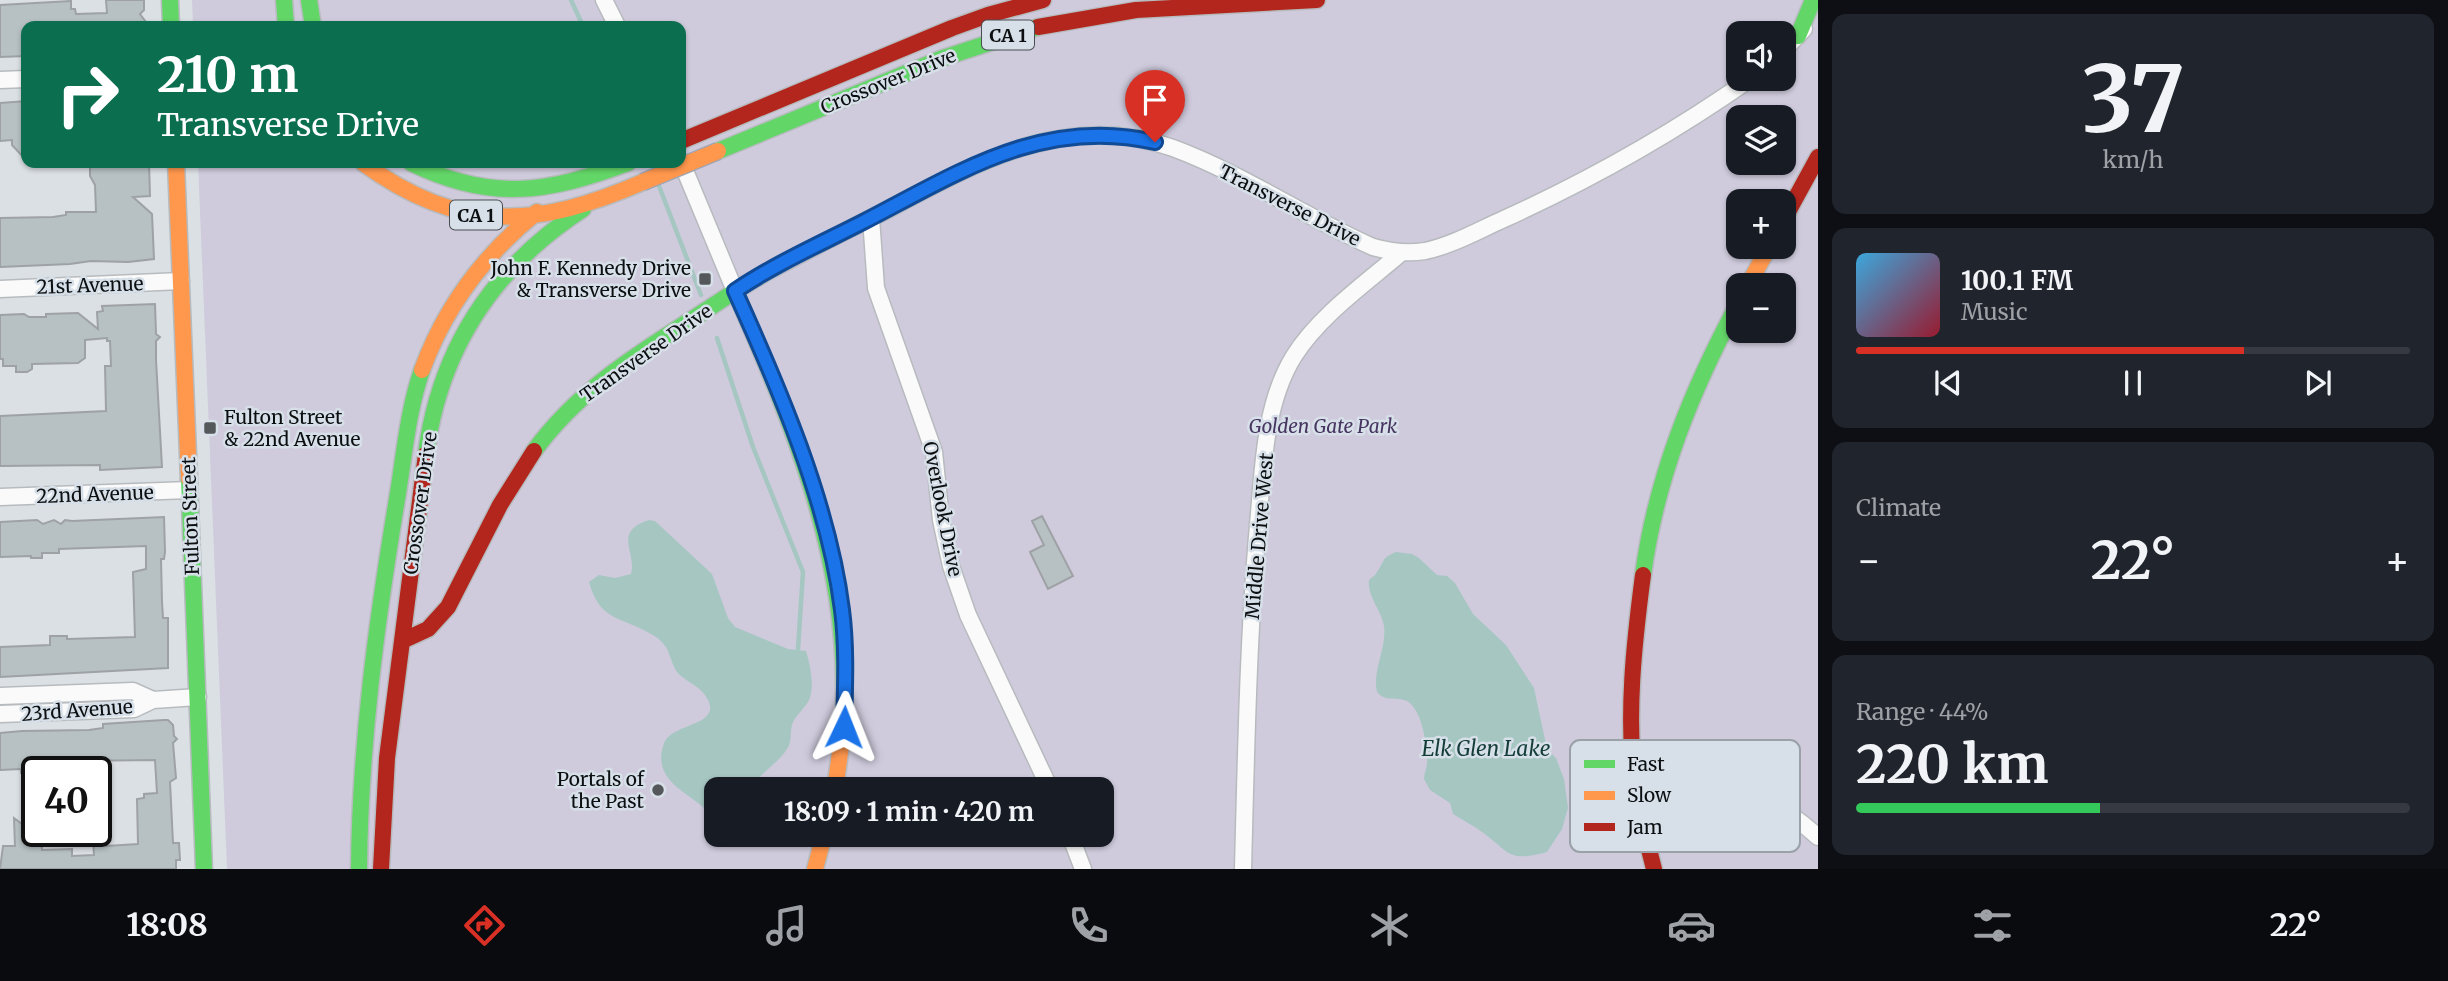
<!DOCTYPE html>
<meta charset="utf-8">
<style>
body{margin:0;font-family:Merriweather,serif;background:#20242c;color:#f1f3f6;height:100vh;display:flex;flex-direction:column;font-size:26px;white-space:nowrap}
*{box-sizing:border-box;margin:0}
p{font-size:23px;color:#9ea1a6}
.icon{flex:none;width:38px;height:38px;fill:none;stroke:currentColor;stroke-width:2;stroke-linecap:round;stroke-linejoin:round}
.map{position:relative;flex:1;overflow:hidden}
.drawer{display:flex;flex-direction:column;gap:14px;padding:14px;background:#0d0f14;width:630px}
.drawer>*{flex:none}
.guide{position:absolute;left:21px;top:21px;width:665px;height:147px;border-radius:14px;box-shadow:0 2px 5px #0004;background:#0b6e4f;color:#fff;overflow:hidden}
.controls{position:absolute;left:1726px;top:21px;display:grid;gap:14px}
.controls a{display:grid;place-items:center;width:70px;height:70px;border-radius:14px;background:#171b24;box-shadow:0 2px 5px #0004;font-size:35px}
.speed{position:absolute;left:21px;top:756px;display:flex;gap:14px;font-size:35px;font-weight:700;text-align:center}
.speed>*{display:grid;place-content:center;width:91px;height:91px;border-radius:50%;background:#171b24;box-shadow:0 2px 5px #0004;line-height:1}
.speed .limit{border:4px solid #111;border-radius:10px;background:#fff;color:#111}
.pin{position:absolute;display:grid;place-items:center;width:60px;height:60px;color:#fff;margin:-72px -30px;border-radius:50% 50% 50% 0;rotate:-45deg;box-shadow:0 0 7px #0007}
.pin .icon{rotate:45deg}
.me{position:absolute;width:77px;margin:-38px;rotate:2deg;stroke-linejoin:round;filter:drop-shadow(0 0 5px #0008)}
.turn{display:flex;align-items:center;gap:24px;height:147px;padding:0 21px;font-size:32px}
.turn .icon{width:91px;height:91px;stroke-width:2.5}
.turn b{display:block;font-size:49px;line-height:60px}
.big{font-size:52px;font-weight:700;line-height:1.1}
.drawer .widget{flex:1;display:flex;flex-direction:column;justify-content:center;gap:10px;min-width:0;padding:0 24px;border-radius:14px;background:#20242c}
.drawer .dial{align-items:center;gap:0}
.dial b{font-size:91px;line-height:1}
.song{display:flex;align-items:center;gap:21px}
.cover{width:84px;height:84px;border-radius:10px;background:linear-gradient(135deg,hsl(200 70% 55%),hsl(350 70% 35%))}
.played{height:7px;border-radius:4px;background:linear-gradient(90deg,#d93025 70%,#363941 70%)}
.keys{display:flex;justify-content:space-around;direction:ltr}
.heat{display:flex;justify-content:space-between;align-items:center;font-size:38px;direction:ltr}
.charge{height:10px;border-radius:5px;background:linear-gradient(90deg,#34c759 44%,#363941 0)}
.trip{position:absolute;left:704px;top:777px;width:410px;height:70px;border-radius:14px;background:#171b24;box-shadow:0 2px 5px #0004;font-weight:700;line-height:70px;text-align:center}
.dock{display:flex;height:112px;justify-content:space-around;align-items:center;background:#090b0e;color:#9ea1a6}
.dock .icon{width:49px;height:49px}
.dock .on{color:#d93025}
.dock b{font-size:32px;color:#f1f3f6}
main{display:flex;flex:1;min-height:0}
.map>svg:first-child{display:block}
.green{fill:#cfcbdd;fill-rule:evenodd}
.water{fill:#a6c6c2}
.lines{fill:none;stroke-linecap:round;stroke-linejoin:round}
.stream{stroke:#a6c6c2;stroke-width:4.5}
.building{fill:#b7c1c4;stroke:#9ea2a5;stroke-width:2}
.street-casing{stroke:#b7bbbe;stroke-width:19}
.fast-casing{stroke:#b7bbbe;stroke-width:19}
.slow-casing{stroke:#b7bbbe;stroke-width:19}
.jam-casing{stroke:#b7bbbe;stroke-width:19}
.street{stroke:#fafafb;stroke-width:16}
.fast{stroke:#63d668;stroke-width:16}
.slow{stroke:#ff974d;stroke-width:16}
.jam{stroke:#b3261e;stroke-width:16}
.slow-bridge-casing{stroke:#a1a6b4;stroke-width:19;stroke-linecap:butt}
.slow-bridge{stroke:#ff974d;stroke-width:16}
.route-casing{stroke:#114b97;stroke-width:18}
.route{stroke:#1a73e8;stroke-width:12}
.poi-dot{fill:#54585b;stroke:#d7e0e8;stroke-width:2.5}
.labels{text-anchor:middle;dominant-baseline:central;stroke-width:5;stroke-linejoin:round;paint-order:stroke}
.shield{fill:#d7e0e8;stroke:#494e52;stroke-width:2}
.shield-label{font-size:18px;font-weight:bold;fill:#0c0f11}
.street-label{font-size:19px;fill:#0c0f11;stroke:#d7e0e8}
.poi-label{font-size:19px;fill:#0c0f11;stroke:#d7e0e8;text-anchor:end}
.park-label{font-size:19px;font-style:italic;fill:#473561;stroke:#d7e0e8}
.water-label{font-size:21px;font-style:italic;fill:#153e39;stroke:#d7e0e8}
.key{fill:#d7e0e8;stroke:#9aa1a8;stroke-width:2}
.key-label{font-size:19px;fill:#0c0f11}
</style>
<main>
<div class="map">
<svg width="1818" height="869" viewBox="0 0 1818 869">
<rect width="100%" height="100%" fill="#dbe0e4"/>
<path class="green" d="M192,0h1626v869h-1591l-29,-706h483v-137h-488zM1738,33h45v46h-45zM1738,117h45v46h-45zM1738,201h45v46h-45zM1738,285h45v46h-45zM716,789h385v46h-385z"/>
<path class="water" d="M649,520l6,1 57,53 16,44 7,9 53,22 18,2c4,13 9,35 3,49 -4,8 -12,14 -16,22 -4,9 0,19 -6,27 -10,16 -28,24 -37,40h-34v32c-18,-28 -67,-35 -52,-78 8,-20 57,-17 44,-43 -7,-13 -16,-15 -27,-24 -14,-12 -6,-29 -30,-42 -30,-18 -51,-12 -62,-52l10,-7 16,3 16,-4c6,-22 -19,-42 18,-54z
M1396,552l16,2 7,4 18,17 10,1 8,7 18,31 33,31 28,43 13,61 9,9 8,21 4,29 -6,21 -15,23c-40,11 -37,0 -65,-20 -9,-7 -20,-12 -29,-18l-3,-11 -20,-13 -6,-11c0,-6 3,-11 3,-16 1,-15 -5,-54 -20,-62 -11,-5 -21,2 -30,-9 -5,-21 10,-44 7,-66 -3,-17 -17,-29 -15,-46 3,-3 6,-4 8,-8 8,-11 4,-14 19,-20z"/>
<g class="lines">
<path class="stream" d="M571,0l12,26
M659,186l42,109
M717,338l36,109 50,125 -5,77"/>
</g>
<path class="building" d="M106,0h38v10l-4,4 9,12h-123v30l-26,1v-52l71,-4v8h4l1,5 31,-1z
M26,101v59l-14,-15v-5l-12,1v-38z
M90,163h59l1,33 -17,1 19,17 2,45 -26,3 -37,-1 -21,3 -70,3v-49l53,-1 13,-2v-3h30l-1,-27 -5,-9z
M155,304l1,30 4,3 -4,4v19l6,107 -62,3v-5l-100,1v-50l106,-5 -1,-45h6l-1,-25h-3v-3l-22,2v18l-7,5 -46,1v5l-5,3h-11v-6h-13v-7h-3v-44l24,-1 5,3h17v-3l32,-1 20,16 -1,-17 6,-1 -1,-5z
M1042,516l31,60 -25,13 -18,-37 14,-7 -12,-24z
M164,517l1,35 -1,7h-3l1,43 1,16h5v50l-168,9v-30l50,-2v-9h17v3l68,-2 -2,-65 13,-3v-23l-87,3v4h-17v5h-11v-2l-31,1v-35l37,-2 6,4 11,-4 7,4 4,-4 7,1z
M164,720h4l5,5 1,11 3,3 -4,4 3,35 -6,4 3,61h6l1,17h-4v9h-176l3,-23h12l-1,-28 8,6 15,-1v8h4l1,19 30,-1v7l22,-1 -1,-15h13v6l32,-2 -1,-45 7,-1v-4l13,-1 -2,-33 -84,1 1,5 -8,1v5l-43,1v-4l-21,1v-37l22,-2 67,-1 14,-2v-4z"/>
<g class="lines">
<g class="street-casing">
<path id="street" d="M604,0l13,26
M1783,51l21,-22
M0,80l26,-1
M681,161l54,130 30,-18c39,-21 79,-41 118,-61 92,-49 184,-102 290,-64 70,26 132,69 200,99 18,5 34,7 52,4 28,-6 54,-21 79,-32 86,-39 169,-86 246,-140
M871,218l5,70 58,164 7,68 10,46 17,49 82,174
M0,289l181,-8
M0,497l189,-7
M0,696l133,-5 20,9
M0,714l134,-5 19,-9 45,-3
M1636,791c77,-14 123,-8 182,46
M1070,835l13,34
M1243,869c3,-115 5,-230 15,-344 5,-55 6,-121 36,-169 25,-40 72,-73 107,-103"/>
</g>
<g class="fast-casing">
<path id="fast" d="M170,0l1,26
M284,0l2,26
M309,0l4,26
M1798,36l15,-36
M718,151l225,-93 95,-31
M411,163c80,39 136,30 217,0
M534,451c54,-74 128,-110 201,-160 56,128 111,260 109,401
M426,454c14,-107 68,-187 157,-245
M189,479l15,390
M1643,575c13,-97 49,-186 95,-271
M359,869c1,-123 17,-243 37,-364 8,-45 11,-92 26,-135"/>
</g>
<g class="slow-casing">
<path id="slow" d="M176,163l13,316
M363,163c97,71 174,65 280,19
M1748,285l21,-38
M422,370c23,-63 63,-116 115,-158
M835,789l9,-65v-32
M815,869l9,-34"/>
</g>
<g class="jam-casing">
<path id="jam" d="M1038,27l98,-17 181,-10
M681,141l271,-113 36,-13 55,-15
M1783,221l35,-64
M1643,575c-9,68 -17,141 -8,210 4,28 12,56 19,84
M402,641l26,-12 20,-22 52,-102 34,-54
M381,869l6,-111 39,-304"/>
</g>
<use href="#street" class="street"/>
<use href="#fast" class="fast"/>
<use href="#slow" class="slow"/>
<use href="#jam" class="jam"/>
<g class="slow-bridge-casing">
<path id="slow-bridge" d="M643,182l75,-31"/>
</g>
<use href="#slow-bridge" class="slow-bridge"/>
</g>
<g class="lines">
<g class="route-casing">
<path id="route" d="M844,727c1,-39 3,-78 -2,-117 -13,-106 -63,-222 -107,-319 40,-27 85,-47 128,-69 95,-49 180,-106 292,-80"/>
</g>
<use href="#route" class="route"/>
</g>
<g class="poi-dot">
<rect x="698" y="272" width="14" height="14" rx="3.5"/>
<rect x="203" y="421" width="14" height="14" rx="3.5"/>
<circle cx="658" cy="790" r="7"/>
</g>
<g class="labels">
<g class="shield">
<rect x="982" y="20.5" width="52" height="29" rx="5"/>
<rect x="450" y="200.5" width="52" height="29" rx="5"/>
</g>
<g class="shield-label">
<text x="1008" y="35">CA 1</text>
<text x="476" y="215">CA 1</text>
</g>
<g class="street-label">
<text transform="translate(888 81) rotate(-22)">Crossover Drive</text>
<text transform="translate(1290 205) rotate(27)">Transverse Drive</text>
<text transform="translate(90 285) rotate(-2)">21st Avenue</text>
<text transform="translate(646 353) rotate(-35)">Transverse Drive</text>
<text transform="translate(95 494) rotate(-2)">22nd Avenue</text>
<text transform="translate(420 503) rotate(-82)">Crossover Drive</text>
<text transform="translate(943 509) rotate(79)">Overlook Drive</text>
<text transform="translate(190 516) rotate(-92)">Fulton Street</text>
<text transform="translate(1259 536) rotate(-85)">Middle Drive West</text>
<text transform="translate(77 710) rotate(-4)">23rd Avenue</text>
</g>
<g class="poi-label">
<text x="691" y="268">John F. Kennedy Drive<tspan x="691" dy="22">&amp; Transverse Drive</tspan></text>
<text x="224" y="417" text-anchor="start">Fulton Street<tspan x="224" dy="22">&amp; 22nd Avenue</tspan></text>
<text x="644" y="779">Portals of<tspan x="644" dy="22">the Past</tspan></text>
</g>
<g class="park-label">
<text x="1323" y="426">Golden Gate Park</text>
</g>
<g class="water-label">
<text x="1486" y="748">Elk Glen Lake</text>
</g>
</g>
<rect x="1570" y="740" width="230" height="112" rx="10" class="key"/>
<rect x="1584" y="760" width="31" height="8" fill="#63d668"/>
<rect x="1584" y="791" width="31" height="9" fill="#ff974d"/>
<rect x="1584" y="823" width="31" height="8" fill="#b3261e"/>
<g class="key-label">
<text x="1627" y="771">Fast</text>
<text x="1627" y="802">Slow</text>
<text x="1627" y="834">Jam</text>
</g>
</svg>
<div class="controls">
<a><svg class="icon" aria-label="sound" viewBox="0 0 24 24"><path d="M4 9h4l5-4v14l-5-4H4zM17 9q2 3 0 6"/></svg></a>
<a><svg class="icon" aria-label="layers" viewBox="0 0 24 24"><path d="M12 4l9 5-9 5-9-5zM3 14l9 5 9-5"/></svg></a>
<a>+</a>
<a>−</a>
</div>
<div class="speed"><div class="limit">40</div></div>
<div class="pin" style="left:1155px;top:142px;background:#d93025"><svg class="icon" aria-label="arrive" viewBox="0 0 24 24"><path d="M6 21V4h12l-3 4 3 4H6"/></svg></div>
<svg class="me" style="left:844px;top:727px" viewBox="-20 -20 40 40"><path d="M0-17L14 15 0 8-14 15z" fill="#1a73e8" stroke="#fff" stroke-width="4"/></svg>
<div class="trip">18:09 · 1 min · 420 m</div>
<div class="guide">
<div class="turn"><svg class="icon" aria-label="right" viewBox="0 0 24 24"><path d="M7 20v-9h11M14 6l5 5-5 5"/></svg><div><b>210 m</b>Transverse Drive</div></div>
</div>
</div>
<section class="drawer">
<div class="widget dial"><b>37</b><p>km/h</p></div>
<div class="widget">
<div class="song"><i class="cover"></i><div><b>100.1 FM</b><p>Music</p></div></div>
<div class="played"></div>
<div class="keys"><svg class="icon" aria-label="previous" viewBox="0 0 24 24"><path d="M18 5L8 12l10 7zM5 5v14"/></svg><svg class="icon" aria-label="pause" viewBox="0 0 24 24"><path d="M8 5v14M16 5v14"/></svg><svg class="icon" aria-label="next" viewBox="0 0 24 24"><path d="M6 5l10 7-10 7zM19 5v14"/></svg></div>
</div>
<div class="widget"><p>Climate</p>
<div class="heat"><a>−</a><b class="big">22°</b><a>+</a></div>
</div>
<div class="widget"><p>Range · 44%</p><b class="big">220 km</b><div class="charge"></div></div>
</section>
</main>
<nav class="dock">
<b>18:08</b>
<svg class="icon on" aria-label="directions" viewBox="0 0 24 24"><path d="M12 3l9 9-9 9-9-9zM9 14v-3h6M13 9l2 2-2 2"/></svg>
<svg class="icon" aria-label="music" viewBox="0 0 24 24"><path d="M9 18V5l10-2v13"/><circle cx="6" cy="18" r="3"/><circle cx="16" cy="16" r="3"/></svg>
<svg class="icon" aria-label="phone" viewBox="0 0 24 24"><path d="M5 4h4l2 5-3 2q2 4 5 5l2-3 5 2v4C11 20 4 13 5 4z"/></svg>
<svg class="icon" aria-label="climate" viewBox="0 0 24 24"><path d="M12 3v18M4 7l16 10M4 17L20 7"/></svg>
<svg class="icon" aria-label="car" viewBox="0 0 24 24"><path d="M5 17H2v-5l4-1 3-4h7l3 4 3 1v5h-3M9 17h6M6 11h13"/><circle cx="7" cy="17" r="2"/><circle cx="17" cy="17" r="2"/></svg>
<svg class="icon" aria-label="filters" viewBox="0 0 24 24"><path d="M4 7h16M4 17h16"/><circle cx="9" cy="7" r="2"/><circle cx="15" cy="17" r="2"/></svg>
<b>22°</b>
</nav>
